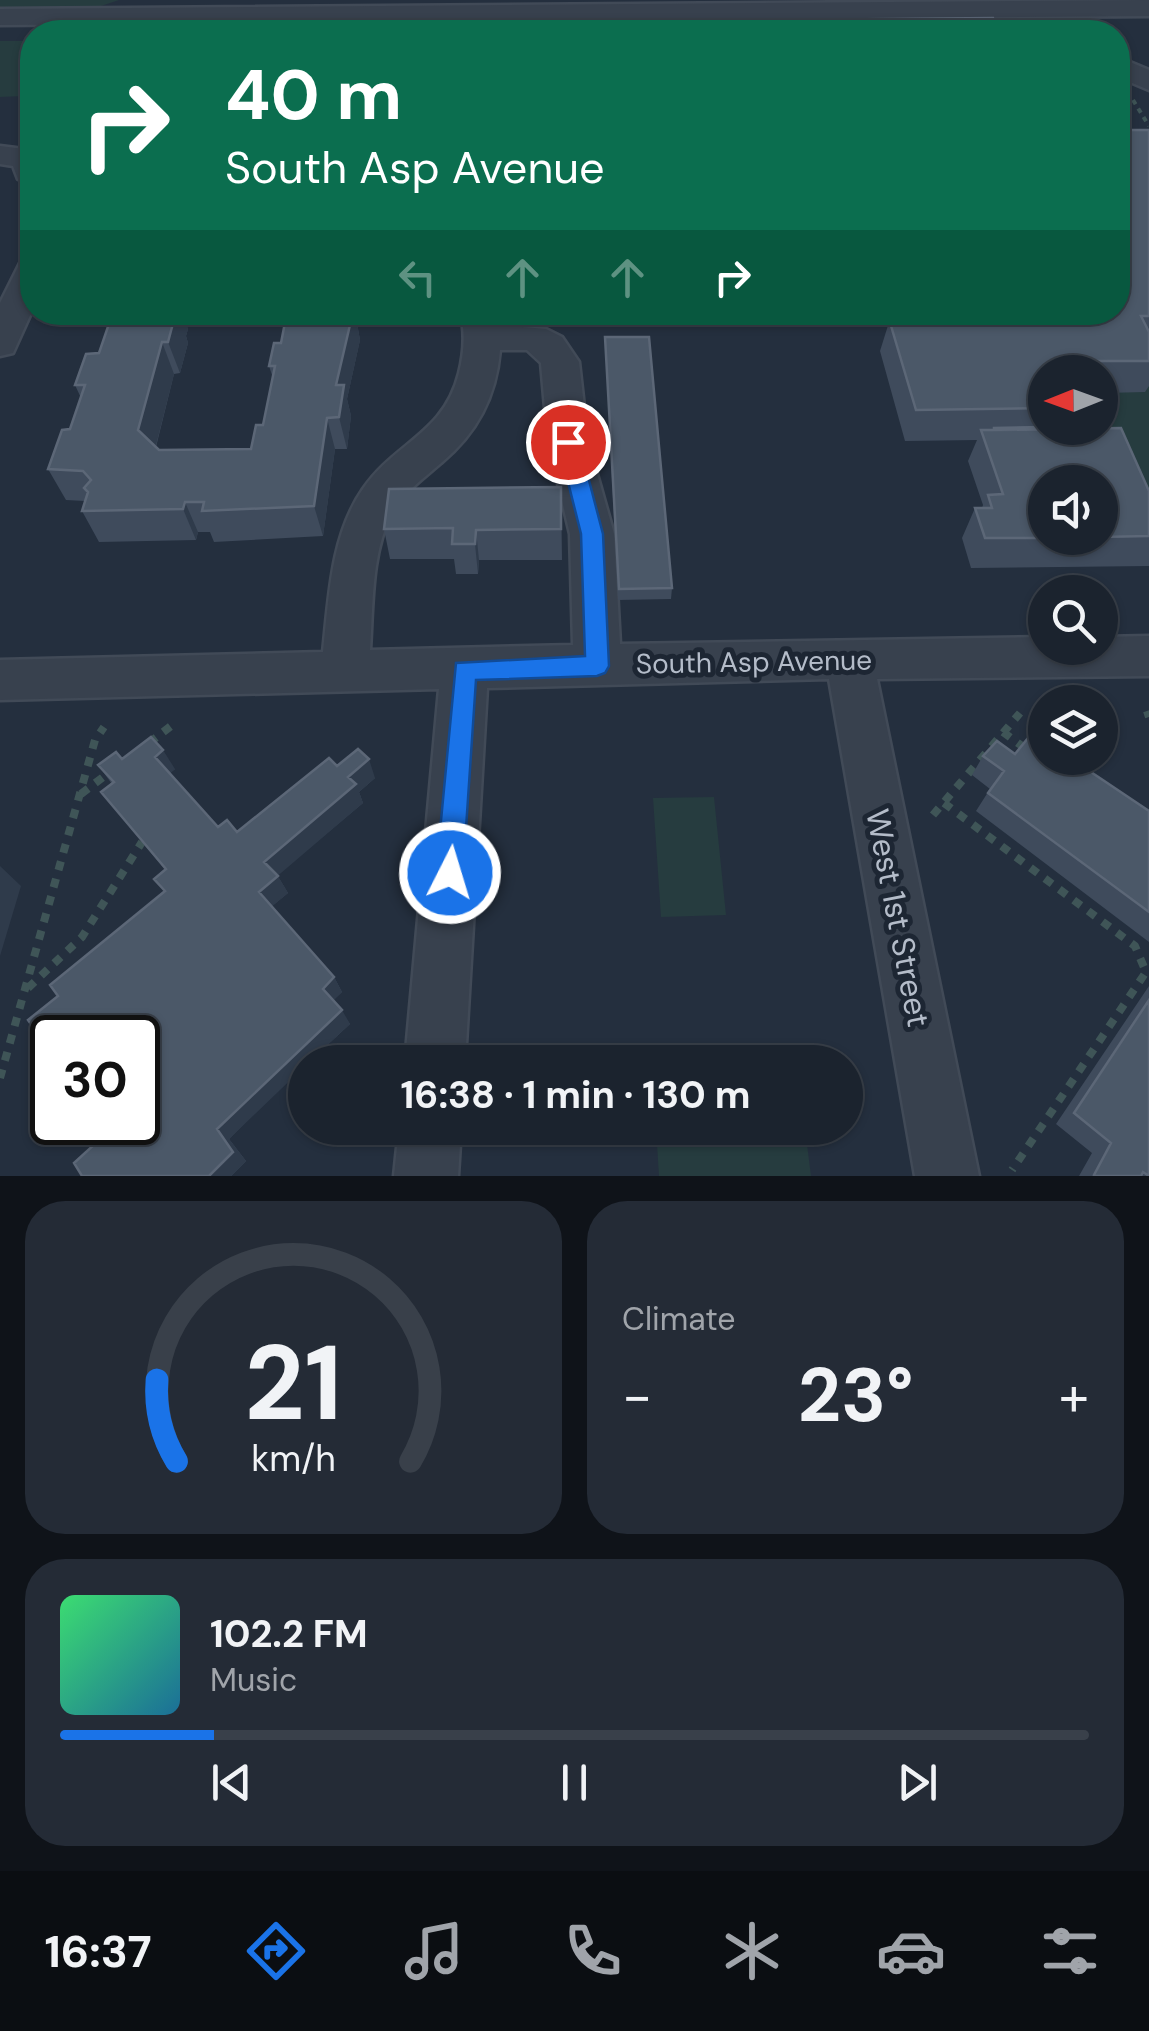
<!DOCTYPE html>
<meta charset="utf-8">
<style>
body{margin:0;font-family:"DM Sans",sans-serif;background:#242b36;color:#f1f3f6;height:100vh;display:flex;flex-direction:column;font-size:38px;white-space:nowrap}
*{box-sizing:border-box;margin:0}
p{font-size:32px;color:#a0a4aa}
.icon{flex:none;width:55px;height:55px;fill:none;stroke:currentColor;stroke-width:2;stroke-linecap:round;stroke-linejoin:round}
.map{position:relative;height:1176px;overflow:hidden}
.details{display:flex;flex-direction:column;gap:25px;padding:25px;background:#0f1319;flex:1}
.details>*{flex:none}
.top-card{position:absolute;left:20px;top:20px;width:1110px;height:305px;border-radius:40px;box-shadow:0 2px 8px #0004,0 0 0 2px #39404a;background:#0b6e4f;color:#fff;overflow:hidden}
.needle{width:65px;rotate:269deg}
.controls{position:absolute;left:1028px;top:355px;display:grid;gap:20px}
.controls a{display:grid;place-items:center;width:90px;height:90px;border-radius:50%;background:#1b232e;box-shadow:0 2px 8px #0004,0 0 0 2px #39404a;font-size:50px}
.speed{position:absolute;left:30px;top:1015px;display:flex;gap:20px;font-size:50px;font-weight:700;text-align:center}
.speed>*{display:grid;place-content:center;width:130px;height:130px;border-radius:50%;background:#1b232e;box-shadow:0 2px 8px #0004,0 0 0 2px #39404a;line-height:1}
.speed .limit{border:5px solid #111;border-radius:15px;background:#fff;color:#111}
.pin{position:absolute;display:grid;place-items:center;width:85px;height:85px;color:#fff;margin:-42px;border:5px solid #fff;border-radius:50%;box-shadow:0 2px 10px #0007}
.me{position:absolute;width:110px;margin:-55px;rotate:5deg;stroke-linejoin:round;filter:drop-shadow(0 0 8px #0008)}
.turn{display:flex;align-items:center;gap:35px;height:210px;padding:0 40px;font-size:45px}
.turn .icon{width:130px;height:130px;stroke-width:2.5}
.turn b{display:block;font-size:70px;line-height:85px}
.lanes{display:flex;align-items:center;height:95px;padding:0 40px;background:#0003;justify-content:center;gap:50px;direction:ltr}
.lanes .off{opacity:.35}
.big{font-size:75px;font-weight:700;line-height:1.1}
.details .widget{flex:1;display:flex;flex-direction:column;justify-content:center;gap:15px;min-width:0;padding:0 35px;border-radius:40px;background:#242b36}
.details .dial{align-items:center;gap:0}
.dial svg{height:260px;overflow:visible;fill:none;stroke:#39404a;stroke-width:7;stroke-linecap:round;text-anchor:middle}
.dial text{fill:#f1f3f6;stroke:none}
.song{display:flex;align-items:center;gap:30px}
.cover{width:120px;height:120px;border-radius:15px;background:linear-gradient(135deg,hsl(140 70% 55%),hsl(200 70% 35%))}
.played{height:10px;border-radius:5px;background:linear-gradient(90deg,#1a73e8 15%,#39404a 15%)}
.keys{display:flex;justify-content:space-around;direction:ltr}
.heat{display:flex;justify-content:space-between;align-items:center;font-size:55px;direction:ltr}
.details .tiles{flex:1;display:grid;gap:25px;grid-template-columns:1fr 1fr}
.widget:last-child{grid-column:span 2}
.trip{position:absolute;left:288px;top:1045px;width:575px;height:100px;border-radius:50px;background:#1b232e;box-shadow:0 2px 8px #0004,0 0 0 2px #39404a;font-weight:700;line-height:100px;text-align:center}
.tab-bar{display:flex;height:160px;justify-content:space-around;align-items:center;background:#0b0e12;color:#a0a4aa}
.tab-bar .icon{width:70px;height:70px}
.tab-bar .selected{color:#1a73e8}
.tab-bar b{font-size:45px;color:#f1f3f6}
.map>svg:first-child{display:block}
.green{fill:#263c3f}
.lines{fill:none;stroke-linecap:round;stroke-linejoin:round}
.minor-casing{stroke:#414a57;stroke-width:5}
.path-far1{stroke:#3f5557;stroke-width:4;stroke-dasharray:5 5;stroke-linecap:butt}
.path{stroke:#3f5557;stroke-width:8;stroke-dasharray:9 9;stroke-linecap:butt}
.minor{fill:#38414e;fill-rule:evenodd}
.wall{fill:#3f4b5c;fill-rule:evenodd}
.shaded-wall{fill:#2f3b4b}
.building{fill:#4b5868;stroke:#5c6777;stroke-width:2.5}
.route{fill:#1a73e8;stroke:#114b97;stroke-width:2.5}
.labels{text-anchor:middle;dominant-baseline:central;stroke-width:10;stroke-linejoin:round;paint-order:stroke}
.street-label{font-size:28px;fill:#b4bcc9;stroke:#1d2633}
.near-street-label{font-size:32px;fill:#b4bcc9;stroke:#1d2633}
</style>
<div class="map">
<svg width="1149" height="1176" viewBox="0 0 1149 1176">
<rect width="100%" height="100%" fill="#242f3e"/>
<path class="green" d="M0,0h119l-24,8 -95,5z
M0,41h32v39l-8,16 -24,1z
M1149,348v187l-49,-107v-35z
M714,797l12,118 -65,2 -8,-119z
M656,1128h149l6,48h-152z"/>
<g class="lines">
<g class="minor-casing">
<path id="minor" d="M1149,0v16l-1149,9v-16z
M1118,57l31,13v20l-31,-13z
M0,146l32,4v31l-14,-2 -5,-13 -13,-2z
M32,260v51l-19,42 -13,3v-53l20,-40z
M460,312h36l4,13 46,4 16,8 17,25 9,80 26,92 6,110 425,-7v11h55v-11l49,-1v40l-272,3 102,497h-64l-86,-497 -342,9 -22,374h-60l34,-373 -439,11v-40l323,-8c6,-55 8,-117 40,-163 32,-47 81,-55 96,-116 5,-20 7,-40 1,-61zM500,350h27l14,13 7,79 22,92 3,111 -203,5c3,-43 1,-98 22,-137 12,-21 32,-35 49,-50 36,-30 55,-66 59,-113z
M399,1128h62l-3,48h-64z"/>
</g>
<path class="path-far1" d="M1133,100l16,26"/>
<path class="path" d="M1147,711l2,6
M1003,732l23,17
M149,743l22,-17
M81,794l30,-23
M944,803l191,143 11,26 -134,198
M933,815l87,-102
M28,988l54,-51 60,-95
M0,1078l95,-338 9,-13"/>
<use href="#minor" class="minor"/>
</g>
<path class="wall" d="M1149,130v256l-4,6 -40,1 7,14 -11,21 48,63v75l-178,2 -9,-30 13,-30h7l1,-3 -15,-44 9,-21 -72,1 -25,-90 10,-32 -2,-7h230zM1045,372h55v56h-55z
M113,312h144l-1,8 -73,-3 5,12 -2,7 2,7 -8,30 -6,1 -18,73 3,3 92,-1 12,-24 10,-47 -4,-12 12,-23 6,-31h68l5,28 -13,59 4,17 -4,33h-12l-12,87 -109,6 -4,-10h-12l-2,8 -97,2 -17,-31 3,-10 -19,-1 -18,-31 22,-40 11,-31 -6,-13 24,-32z
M605,337l67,251 -1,11 -53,1z
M561,487l1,73h-83l-1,14h-22l-2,-15h-64l-6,-30z
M1015,754l134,57v131l-173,-131 14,-22 -18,-14 11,-19z
M98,765l77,4 -5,4 48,54 19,5 100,-66 38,12 -16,14 4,11 -86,72 11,18 -16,13 62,71 8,15 -9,8 17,24 -41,38h-4l-76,77 17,22 -15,15h-149l26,-44 -50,-136 106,-104 1,-22 -64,-78 11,-8z
M1149,986v190h-70l13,-23 -36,-29z"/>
<path class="shaded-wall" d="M173,312h9l6,17 -2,7 2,7 -8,30 -12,-31z
M353,312h2l5,28 -13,59 4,17 -4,33 -8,-32 -3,-32z
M162,342l12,32 -22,87 -14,-31z
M327,418l8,31 -12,87 -9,-30z
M185,502l13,30 -2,8 -13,-31z
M476,530l3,30 -1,14 -3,-30z
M163,750l12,19 -8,7 -12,-19z
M369,759l6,19 -16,14 4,11 -89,76 -10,-17 84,-85z
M0,866l21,20 -21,70z
M278,876l10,17 -19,16 -10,-17z
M334,977l8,15 -11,11 -8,-14z
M342,1010l8,14 -41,38h-4v4l-76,73 17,22 -15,15h-22l8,-47z"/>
<path class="building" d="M993,18l7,14h-438v-10z
M1118,130h31v186h-8l8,16v29h-58l5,11h-51v36l-129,2 -27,-91 66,-1 -2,-6h165z
M113,312h63l-8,30h-6l-24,88 21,20 92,-1 5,-24h7l12,-59h-6l5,-23h7l6,-31h66l-17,73h8l-5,32 -12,1 -13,88 -112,5 2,-9h-19l-2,7 -101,2 6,-19 -4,-4 7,-8 -8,-9 -35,-2 14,-39 8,-1 15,-44h-10l11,-31 13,-1z
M605,337h44l23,251 -53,1z
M1100,381l12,26 -12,1z
M1045,427l31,2 -82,1v-2z
M1121,428l28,63v45l-49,1v-55h-55v56h4h-64l-10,-30h17l-4,-13 15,-1 -22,-64z
M561,487v42l-85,1 -1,14h-23l1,-16 -69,1 5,-40z
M1033,732l12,8v18h25l79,53v101l-161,-119 16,-22 -21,-15 14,-15 18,13z
M151,737l12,13 -8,7 63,70 9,-7 10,12 92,-74 8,8 21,-17 11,10 -21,18 8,7 -92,78 14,14 -19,16 75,85 -11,12 19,21 -125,119 16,23 -24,24h-127l-8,-13 34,-31 -7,-10h37v-84h-86v16l-24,-34 30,-24 -8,-11 115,-94 -11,-12 12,-10 -65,-77 13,-10 -16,-17 18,-13 6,7z
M1149,1000v176l-6,-4 -2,4h-45l-2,-1 17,-32 -37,-30z"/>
<path class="route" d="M568,434l11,8 24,92 6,132 -4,7 -8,3 -121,4 -13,193 -4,9 -9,4 -10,-4 -4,-9 20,-210 129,-7 -4,-122 -23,-92z"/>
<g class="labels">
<g class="street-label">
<text transform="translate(754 662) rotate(-1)">South Asp Avenue</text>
</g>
<g class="near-street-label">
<text transform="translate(898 918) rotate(79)">West 1st Street</text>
</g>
</g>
</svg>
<div class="controls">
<a><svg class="needle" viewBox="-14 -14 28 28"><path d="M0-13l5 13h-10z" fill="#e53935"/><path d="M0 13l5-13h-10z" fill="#a0a4aa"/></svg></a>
<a><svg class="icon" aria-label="sound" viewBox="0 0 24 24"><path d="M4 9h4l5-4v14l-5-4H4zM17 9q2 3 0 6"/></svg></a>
<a><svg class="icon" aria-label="search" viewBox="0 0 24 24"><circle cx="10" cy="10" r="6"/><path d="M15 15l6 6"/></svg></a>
<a><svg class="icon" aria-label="layers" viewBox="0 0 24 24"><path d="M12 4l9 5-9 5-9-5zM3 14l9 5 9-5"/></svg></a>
</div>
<div class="speed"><div class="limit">30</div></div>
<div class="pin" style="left:568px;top:442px;background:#d93025"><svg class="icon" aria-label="arrive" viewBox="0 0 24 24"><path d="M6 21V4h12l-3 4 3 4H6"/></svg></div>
<svg class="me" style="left:450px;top:873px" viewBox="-20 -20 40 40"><circle r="17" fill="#1a73e8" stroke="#fff" stroke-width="3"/><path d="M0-11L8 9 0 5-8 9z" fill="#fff"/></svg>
<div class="trip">16:38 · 1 min · 130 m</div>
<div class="top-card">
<div class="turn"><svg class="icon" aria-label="right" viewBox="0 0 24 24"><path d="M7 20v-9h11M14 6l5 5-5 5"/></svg><div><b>40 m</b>South Asp Avenue</div></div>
<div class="lanes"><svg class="icon off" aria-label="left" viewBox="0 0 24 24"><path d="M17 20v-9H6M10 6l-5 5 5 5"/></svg><svg class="icon off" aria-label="ahead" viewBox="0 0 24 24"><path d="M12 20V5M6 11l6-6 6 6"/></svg><svg class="icon off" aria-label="ahead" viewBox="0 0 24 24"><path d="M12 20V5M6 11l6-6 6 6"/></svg><svg class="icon" aria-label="right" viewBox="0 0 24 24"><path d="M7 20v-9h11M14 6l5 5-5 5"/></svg></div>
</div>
</div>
<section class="details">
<div class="tiles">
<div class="widget dial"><svg viewBox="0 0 100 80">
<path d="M14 69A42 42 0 1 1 86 69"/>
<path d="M14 69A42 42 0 0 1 8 44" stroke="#1a73e8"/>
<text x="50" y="56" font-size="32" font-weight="700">21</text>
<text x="50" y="72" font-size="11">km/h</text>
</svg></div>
<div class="widget"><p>Climate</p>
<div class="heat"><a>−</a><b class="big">23°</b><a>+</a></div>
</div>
<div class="widget">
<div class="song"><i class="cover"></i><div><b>102.2 FM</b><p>Music</p></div></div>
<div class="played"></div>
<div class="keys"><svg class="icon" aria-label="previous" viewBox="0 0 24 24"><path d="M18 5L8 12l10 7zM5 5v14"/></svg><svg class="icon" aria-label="pause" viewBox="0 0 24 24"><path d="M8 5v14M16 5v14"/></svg><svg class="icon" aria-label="next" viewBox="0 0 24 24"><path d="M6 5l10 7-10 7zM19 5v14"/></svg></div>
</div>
</div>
</section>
<nav class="tab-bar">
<b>16:37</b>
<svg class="icon selected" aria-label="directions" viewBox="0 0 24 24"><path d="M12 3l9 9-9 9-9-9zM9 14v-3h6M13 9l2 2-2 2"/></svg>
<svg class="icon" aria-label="music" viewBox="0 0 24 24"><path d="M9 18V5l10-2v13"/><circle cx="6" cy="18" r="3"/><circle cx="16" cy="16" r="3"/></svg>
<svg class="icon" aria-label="phone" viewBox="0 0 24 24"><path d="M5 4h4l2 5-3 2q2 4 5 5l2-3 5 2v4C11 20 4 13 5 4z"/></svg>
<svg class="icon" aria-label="climate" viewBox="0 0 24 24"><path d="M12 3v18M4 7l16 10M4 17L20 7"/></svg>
<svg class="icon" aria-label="car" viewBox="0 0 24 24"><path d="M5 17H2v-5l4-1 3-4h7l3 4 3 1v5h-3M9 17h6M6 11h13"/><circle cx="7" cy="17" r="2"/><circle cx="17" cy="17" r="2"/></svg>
<svg class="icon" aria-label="filters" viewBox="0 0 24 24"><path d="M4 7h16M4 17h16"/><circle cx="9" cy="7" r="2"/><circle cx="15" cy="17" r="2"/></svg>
</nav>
